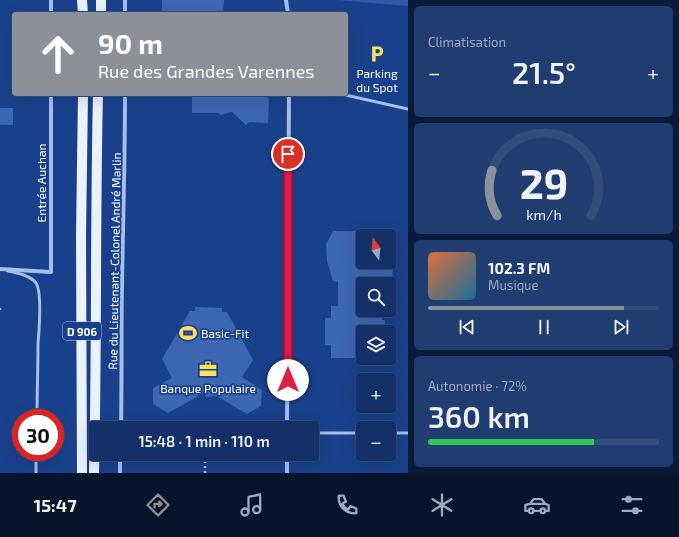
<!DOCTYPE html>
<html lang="fr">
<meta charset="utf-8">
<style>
body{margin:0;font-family:"Exo 2",sans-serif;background:#203d71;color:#f1f3f6;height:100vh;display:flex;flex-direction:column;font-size:15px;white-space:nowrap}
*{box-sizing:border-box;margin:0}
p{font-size:13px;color:#9da9c0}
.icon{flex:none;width:22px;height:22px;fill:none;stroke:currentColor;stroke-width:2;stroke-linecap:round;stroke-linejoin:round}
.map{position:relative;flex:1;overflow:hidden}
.panel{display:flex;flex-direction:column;gap:6px;padding:6px;background:#0a1b39;width:271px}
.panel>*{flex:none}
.banner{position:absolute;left:12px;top:12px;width:336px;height:84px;border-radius:4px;box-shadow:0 4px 16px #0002,0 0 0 1px #324c7c;background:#8c9099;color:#fff;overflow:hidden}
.needle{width:26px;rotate:345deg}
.controls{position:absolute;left:356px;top:229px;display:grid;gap:8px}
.controls a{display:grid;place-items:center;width:40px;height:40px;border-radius:4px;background:#133168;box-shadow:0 4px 16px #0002,0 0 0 1px #324c7c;font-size:20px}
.speed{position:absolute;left:12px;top:409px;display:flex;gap:8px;font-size:20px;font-weight:700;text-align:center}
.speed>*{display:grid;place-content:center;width:52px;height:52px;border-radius:50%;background:#133168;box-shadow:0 4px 16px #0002,0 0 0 1px #324c7c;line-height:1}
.speed .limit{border:6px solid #d22;background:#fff;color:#111}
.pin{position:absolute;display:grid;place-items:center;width:34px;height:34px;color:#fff;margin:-17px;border:2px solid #fff;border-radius:50%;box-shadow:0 1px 4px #0007}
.me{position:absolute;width:44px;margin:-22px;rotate:0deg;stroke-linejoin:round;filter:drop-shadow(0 0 3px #0008)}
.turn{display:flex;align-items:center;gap:14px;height:84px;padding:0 20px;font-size:18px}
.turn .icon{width:52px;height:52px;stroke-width:2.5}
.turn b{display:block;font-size:28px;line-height:34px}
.big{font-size:30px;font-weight:600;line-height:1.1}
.panel .tile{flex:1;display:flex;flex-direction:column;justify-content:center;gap:6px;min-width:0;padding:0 14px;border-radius:6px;background:#203d71}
.panel .dial{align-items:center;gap:0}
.dial svg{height:104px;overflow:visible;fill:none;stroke:#324c7c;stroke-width:7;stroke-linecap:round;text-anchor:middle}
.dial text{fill:#f1f3f6;stroke:none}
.song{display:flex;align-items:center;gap:12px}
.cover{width:48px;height:48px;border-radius:6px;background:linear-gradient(135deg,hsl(20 70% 55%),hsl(200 70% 35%))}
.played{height:4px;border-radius:2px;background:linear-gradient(90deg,#8c9099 85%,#324c7c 85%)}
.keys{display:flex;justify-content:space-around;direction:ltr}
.heat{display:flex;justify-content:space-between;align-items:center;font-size:22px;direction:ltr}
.charge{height:6px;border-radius:3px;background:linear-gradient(90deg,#34c759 72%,#324c7c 0)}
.trip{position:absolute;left:89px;top:421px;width:230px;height:40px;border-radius:4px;background:#133168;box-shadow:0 4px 16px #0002,0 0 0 1px #324c7c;font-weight:600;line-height:40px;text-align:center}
.menu{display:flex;height:64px;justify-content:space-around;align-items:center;background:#08142a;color:#9da9c0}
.menu .icon{width:28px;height:28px}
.menu .active{color:#8c9099}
.menu b{font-size:18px;color:#f1f3f6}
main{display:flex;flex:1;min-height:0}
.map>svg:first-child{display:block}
.green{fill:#2c59aa}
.building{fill:#3e67b2}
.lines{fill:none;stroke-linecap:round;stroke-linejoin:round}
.path{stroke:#a4beee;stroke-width:2.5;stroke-dasharray:2 3;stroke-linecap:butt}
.service{stroke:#a4beee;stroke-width:3}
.minor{stroke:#a4beee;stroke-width:4}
.primary{stroke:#eaf1ff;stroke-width:10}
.route-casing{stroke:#92132f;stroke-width:10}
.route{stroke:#e11d48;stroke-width:7}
.labels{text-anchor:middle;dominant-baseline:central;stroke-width:3.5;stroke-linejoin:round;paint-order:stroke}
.shield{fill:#19418b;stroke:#bac6dc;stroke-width:1}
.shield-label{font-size:11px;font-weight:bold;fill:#fff}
.poi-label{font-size:12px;fill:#fff;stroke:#19418b}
.street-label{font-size:12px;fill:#fff;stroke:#19418b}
</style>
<main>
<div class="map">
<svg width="408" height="473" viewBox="0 0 408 473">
<rect width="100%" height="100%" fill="#19418b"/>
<path class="green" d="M336,0h72v6z"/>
<path class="building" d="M162,0h62l-1,14h-61z
M192,94h72l5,5 -1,24 -19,-1 -3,3 -14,-13 -12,3 -1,-2h-27z
M0,108h13v17h-13z
M333,231h30v31h30l-1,20h-21v2h-8v26h19v10h3v12h-22v26h-32v-13h-6v-27h6v-12h7v-24l-5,-1 -6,-20 -1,-17z
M195,307l27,1v4h5l26,48 -11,17 20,13 -1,16 -14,8 -30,-18 -11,1 -2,-4 -36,20 -15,-9v-16l19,-10 -10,-19 28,-48h5z"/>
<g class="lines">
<path class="path" d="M0,310v-3
M367,426h17
M205,473v-19"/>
<path class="service" d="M341,94l67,15
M8,271c9,2 22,4 28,12 6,9 3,49 2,61 0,25 -1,49 -1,74
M312,433h51
M389,433h19
M36,473v-21"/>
<path class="minor" d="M51,0v14
M125,0v14
M286,0l2,14
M0,269l51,3v-178
M121,428c1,-48 0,-95 1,-143 1,-64 3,-127 3,-191
M287,428l2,-334
M120,473v-19
M287,473v-19"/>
<path class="primary" d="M82,0l1,14
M101,14v-14
M82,473l-1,-237 2,-142
M94,473c3,-126 1,-253 4,-379"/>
</g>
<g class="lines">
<g class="route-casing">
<path id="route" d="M288,380v-226"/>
</g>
<use href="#route" class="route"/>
</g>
<defs>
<g id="parking-bare" transform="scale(1.38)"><path d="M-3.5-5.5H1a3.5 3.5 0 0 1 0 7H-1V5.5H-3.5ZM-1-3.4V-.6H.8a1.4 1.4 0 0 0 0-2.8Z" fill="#ffdf60" stroke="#19418b" stroke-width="2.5" paint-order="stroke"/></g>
<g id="stadium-bare" transform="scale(1.38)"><path d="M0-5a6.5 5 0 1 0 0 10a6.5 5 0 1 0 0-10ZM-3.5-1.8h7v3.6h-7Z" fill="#ffdf60" stroke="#19418b" stroke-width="2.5" paint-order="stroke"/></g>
<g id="office-bare" transform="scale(1.38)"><path d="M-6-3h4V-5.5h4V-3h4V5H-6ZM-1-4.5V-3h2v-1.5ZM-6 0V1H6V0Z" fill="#ffdf60" stroke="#19418b" stroke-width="2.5" paint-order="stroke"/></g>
</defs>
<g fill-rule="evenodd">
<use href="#parking-bare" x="377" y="54"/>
<use href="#stadium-bare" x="188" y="333"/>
<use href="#office-bare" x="208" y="369"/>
</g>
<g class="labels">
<rect class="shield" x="63" y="322" width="38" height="18" rx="3"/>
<g class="shield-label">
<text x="82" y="331">D 906</text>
</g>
<g class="poi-label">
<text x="377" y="73">Parking<tspan x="377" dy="14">du Spot</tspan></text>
<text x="201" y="333" text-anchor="start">Basic-Fit</text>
<text x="208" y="388">Banque Populaire</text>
</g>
<g class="street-label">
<text transform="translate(41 183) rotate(-90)">Entrée Auchan</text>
<text transform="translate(114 261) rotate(-89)">Rue du Lieutenant-Colonel André Marlin</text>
</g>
</g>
</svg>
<div class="controls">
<a><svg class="needle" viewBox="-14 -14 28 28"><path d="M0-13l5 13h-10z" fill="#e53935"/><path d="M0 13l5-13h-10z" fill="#9da9c0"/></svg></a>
<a><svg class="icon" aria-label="search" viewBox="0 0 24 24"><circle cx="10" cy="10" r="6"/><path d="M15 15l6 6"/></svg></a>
<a><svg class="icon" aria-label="layers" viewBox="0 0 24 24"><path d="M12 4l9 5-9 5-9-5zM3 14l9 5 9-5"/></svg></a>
<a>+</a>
<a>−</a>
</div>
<div class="speed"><div class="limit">30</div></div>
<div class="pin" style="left:288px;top:154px;background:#d93025"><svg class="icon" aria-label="arrive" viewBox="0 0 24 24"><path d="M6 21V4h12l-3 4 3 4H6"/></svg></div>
<svg class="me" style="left:288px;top:380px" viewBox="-20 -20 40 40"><circle r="19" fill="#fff"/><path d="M0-13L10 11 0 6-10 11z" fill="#e11d48"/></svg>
<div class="trip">15:48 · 1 min · 110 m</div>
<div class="banner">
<div class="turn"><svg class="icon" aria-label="ahead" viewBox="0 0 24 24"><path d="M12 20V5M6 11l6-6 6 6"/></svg><div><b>90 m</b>Rue des Grandes Varennes</div></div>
</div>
</div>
<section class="panel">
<div class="tile"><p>Climatisation</p>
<div class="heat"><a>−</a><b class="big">21.5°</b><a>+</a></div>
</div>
<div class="tile dial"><svg viewBox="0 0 100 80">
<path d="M14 69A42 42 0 1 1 86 69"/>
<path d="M14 69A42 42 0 0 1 10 34" stroke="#8c9099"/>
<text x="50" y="56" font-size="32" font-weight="700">29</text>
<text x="50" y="72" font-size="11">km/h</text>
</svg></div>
<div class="tile">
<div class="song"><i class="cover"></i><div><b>102.3 FM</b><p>Musique</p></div></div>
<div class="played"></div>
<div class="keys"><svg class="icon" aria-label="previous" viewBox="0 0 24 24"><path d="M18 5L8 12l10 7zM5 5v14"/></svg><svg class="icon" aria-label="pause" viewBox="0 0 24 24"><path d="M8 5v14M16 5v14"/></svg><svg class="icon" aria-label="next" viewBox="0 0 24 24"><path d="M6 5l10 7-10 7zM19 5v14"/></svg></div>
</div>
<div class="tile"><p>Autonomie · 72%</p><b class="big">360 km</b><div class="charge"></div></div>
</section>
</main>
<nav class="menu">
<b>15:47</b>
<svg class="icon active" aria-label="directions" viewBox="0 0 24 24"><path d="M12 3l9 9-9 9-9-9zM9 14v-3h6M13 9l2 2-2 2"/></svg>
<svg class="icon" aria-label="music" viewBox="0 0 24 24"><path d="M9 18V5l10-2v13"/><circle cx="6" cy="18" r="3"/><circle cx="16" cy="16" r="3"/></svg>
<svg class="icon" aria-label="phone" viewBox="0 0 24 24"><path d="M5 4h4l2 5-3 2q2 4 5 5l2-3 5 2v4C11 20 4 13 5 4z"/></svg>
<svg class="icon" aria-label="climate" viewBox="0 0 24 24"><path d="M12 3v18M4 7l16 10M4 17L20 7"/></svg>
<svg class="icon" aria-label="car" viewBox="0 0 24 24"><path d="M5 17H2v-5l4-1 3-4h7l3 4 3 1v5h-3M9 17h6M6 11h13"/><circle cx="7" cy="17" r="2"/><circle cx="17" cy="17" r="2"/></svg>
<svg class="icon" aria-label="filters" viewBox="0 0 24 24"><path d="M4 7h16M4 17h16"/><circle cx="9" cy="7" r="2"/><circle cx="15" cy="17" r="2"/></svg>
</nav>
